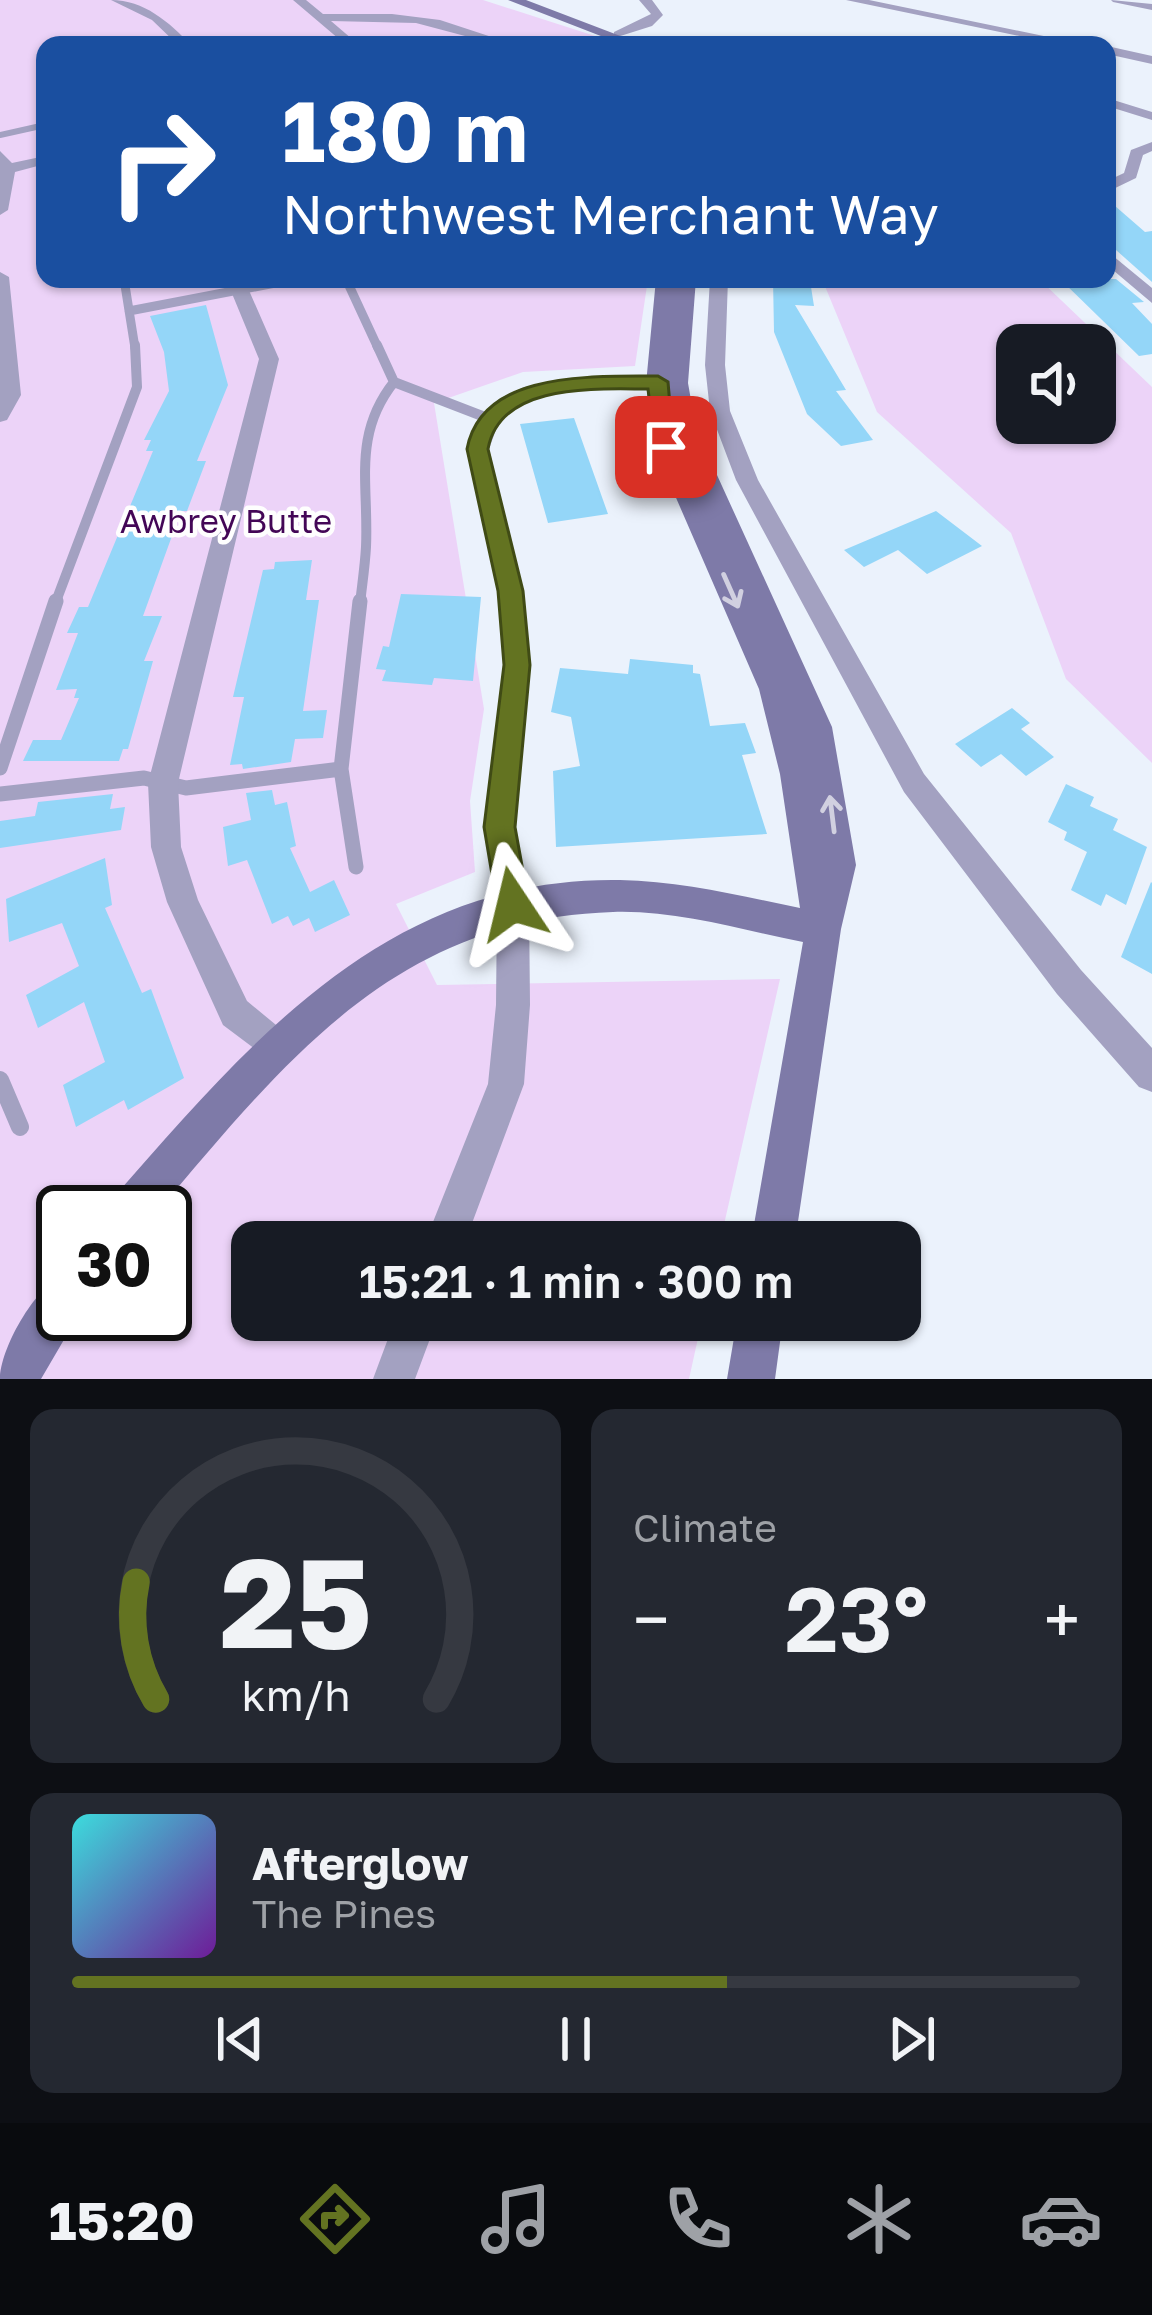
<!DOCTYPE html>
<meta charset="utf-8">
<style>
body{margin:0;font-family:"Golos Text",sans-serif;background:#242831;color:#f1f3f6;height:100vh;display:flex;flex-direction:column;font-size:45px;white-space:nowrap}
*{box-sizing:border-box;margin:0}
p{font-size:39px;color:#9ea1a6}
.icon{flex:none;width:66px;height:66px;fill:none;stroke:currentColor;stroke-width:2;stroke-linecap:round;stroke-linejoin:round}
.map{position:relative;height:1379px;overflow:hidden}
.sheet{display:flex;flex-direction:column;gap:30px;padding:30px;background:#0d0f14;flex:1}
.sheet>*{flex:none}
.banner{position:absolute;left:36px;top:36px;width:1080px;height:252px;border-radius:24px;box-shadow:0 3px 9px #0004;background:#1a4fa0;color:#fff;overflow:hidden}
.controls{position:absolute;left:996px;top:324px;display:grid;gap:24px}
.controls a{display:grid;place-items:center;width:120px;height:120px;border-radius:24px;background:#171b24;box-shadow:0 3px 9px #0004;font-size:60px}
.speed{position:absolute;left:36px;top:1185px;display:flex;gap:24px;font-size:60px;font-weight:700;text-align:center}
.speed>*{display:grid;place-content:center;width:156px;height:156px;border-radius:50%;background:#171b24;box-shadow:0 3px 9px #0004;line-height:1}
.speed .limit{border:6px solid #111;border-radius:18px;background:#fff;color:#111}
.pin{position:absolute;display:grid;place-items:center;width:102px;height:102px;color:#fff;margin:-51px;border-radius:24px;box-shadow:0 6px 18px #0006}
.me{position:absolute;width:132px;margin:-66px;rotate:350deg;stroke-linejoin:round;filter:drop-shadow(0 0 9px #0008)}
.turn{display:flex;align-items:center;gap:42px;height:252px;padding:0 48px;font-size:54px}
.turn .icon{width:156px;height:156px;stroke-width:2.5}
.turn b{display:block;font-size:84px;line-height:102px}
.big{font-size:90px;font-weight:600;line-height:1.1}
.sheet .widget{flex:1;display:flex;flex-direction:column;justify-content:center;gap:18px;min-width:0;padding:0 42px;border-radius:24px;background:#242831}
.sheet .dial{align-items:center;gap:0}
.dial svg{height:312px;overflow:visible;fill:none;stroke:#363941;stroke-width:7;stroke-linecap:round;text-anchor:middle}
.dial text{fill:#f1f3f6;stroke:none}
.song{display:flex;align-items:center;gap:36px}
.cover{width:144px;height:144px;border-radius:18px;background:linear-gradient(135deg,hsl(180 70% 55%),hsl(280 70% 35%))}
.played{height:12px;border-radius:6px;background:linear-gradient(90deg,#637321 65%,#363941 65%)}
.keys{display:flex;justify-content:space-around;direction:ltr}
.heat{display:flex;justify-content:space-between;align-items:center;font-size:66px;direction:ltr}
.sheet .tiles{flex:1;display:grid;gap:30px;grid-template-columns:1fr 1fr}
.widget:last-child{grid-column:span 2}
.trip{position:absolute;left:231px;top:1221px;width:690px;height:120px;border-radius:24px;background:#171b24;box-shadow:0 3px 9px #0004;font-weight:600;line-height:120px;text-align:center}
.tabs{display:flex;height:192px;justify-content:space-around;align-items:center;background:#090b0e;color:#9ea1a6}
.tabs .icon{width:84px;height:84px}
.tabs .selected{color:#637321}
.tabs b{font-size:54px;color:#f1f3f6}
.map>svg:first-child{display:block}
.green{fill:#ecd3f8;fill-rule:evenodd}
.building{fill:#94d6f8}
.lines{fill:none;stroke-linecap:round;stroke-linejoin:round}
.lane-far4{stroke:#a3a1c1;stroke-width:6}
.lane-far3{stroke:#a3a1c1;stroke-width:9}
.lane-far2{stroke:#a3a1c1;stroke-width:10}
.lane-far1{stroke:#a3a1c1;stroke-width:15}
.lane{stroke:#a3a1c1;stroke-width:18}
.street{fill:#a3a1c1;fill-rule:evenodd}
.secondary{fill:#7e7aa8;fill-rule:evenodd}
.oneway{stroke:#d1d0e0}
.route{fill:#637321;stroke:#404b15;stroke-width:3}
.labels{text-anchor:middle;dominant-baseline:central;stroke-width:9;stroke-linejoin:round;paint-order:stroke}
.park-label{font-size:33px;fill:#430656;stroke:#fefefe}
</style>
<div class="map">
<svg width="1152" height="1379" viewBox="0 0 1152 1379">
<rect width="100%" height="100%" fill="#ebf2fc"/>
<path class="green" d="M0,0h483l140,45h-578v234h603l-13,87 -112,6 -89,31 50,306 -14,92 5,71 -79,32 41,81 343,-6 -60,263h-468v78h450l-13,59h-689zM63,1212h102v102h-102z
M822,279h217l113,108v376l-86,-84 -55,-146 -134,-121zM1095,345v78h-78v-78z"/>
<path class="building" d="M1107,199l38,33 7,-1v51l-45,-40z
M773,279l10,7 28,1 3,19 -19,-1 51,85 -10,1 37,49 -32,6 -34,-32 -33,-82z
M1060,279h56l28,23 -12,1 20,21v30l-13,2z
M206,305l22,80 -31,76h9l-19,50h-6l-38,105h19l-18,45h9l-25,88h-5l-4,12h-96l10,-21h28l18,-42h-5l3,-9 -21,1 22,-57h-11l12,-26h9l65,-156h-7l5,-11h-7l25,-49 -5,-39 -14,-36z
M574,418l34,96 -60,9 -28,-99z
M936,511l46,35 -55,28 -29,-24 -34,17 -20,-17z
M312,560l-6,40h13l-16,111 24,-1 -4,28 -28,1 -4,23 -48,7 -1,-5 -12,1 14,-68h-11l30,-127 11,-1 1,-7z
M401,594l80,3 -8,84 -39,-3 -2,7 -50,-4 4,-11 -10,-1 7,-23 6,1z
M630,659l63,6v8l7,1 10,52 35,-3 11,30 -14,2 25,79 -211,13 -3,-76 27,-5 -9,-49 -20,-5 9,-44 68,6z
M1012,708l18,15 -9,6 33,28 -28,19 -25,-22 -20,13 -26,-23z
M1066,784l28,13 -4,9 28,13 -5,11 34,17 -21,58 -20,-11 -5,12 -30,-16 16,-38 -23,-12 3,-8 -19,-10z
M272,790l3,15 12,-3 9,44 -6,2 20,44 24,-12 16,35 -35,17 -6,-14 -16,8 -5,-10 -16,8 -25,-64 -19,6 -5,-39 28,-7 -5,-27z
M113,794l-3,15 15,-2 -4,23 -121,18v-27l35,-5 3,-14z
M105,858l7,47 -7,3 37,85 9,-4 33,89 -56,32 -4,-10 -48,27 -13,-42 42,-23 -21,-60 -46,26 -12,-33 53,-29 -17,-43 -53,19 -3,-43z
M1151,882l1,1v91l-31,-17z"/>
<g class="lines">
<path class="lane-far4" d="M0,135l45,-10"/>
<path class="lane-far3" d="M124,279l11,69
M346,279l32,69
M129,311l167,-32"/>
<path class="lane-far2" d="M394,382l96,37
M55,604l82,-217 -2,-42
M360,604c2,-19 5,-38 6,-57 3,-63 -14,-112 28,-165l-17,-37"/>
<path class="lane-far1" d="M0,768l56,-167
M341,769l15,98
M0,794l144,-16 42,10 155,-19 19,-168"/>
<path class="lane" d="M0,1080l20,47"/>
<path class="street" d="M111,0c33,0 58,22 80,45h-13l-26,-25z
M293,0h13l17,14h69l48,6 76,25h-17l-83,-22 -85,-2 28,24h-13z
M639,0h13l11,15 -11,11 -38,12v-6l37,-18z
M846,0h23l218,45h-24z
M1111,0l41,4v6l-39,-8z
M1107,46l45,10v8l-45,-10z
M1107,98l45,14v8l-45,-14z
M1152,142v9l-9,4 -7,23 -29,14v-11l17,-8 7,-23z
M0,151l12,12 33,-7v8l-30,8 -7,38 -8,5z
M1107,251l45,37v15l-45,-38z
M0,272l9,5 12,118 -14,25 -7,2z
M226,279h18l35,80 -101,424 3,64 17,53 49,101 40,33 6,12 -6,12 -12,6 -52,-39 -56,-123 -16,-55 -3,-64 111,-424z
M710,279h18l-3,86 5,46 28,69 166,294 157,196 71,78v44l-13,-5 -82,-93 -153,-202 -168,-312 -26,-69 -5,-46z
M591,376l86,1 10,6 -10,6 -86,-1 -53,8 -24,12 -16,16 -9,25 34,142 7,74 -16,162 15,77 1,101 -6,79 -59,158h-40l63,-158 8,-79 1,-101 -13,-77 20,-162 -5,-74 -32,-142 11,-27 21,-23 25,-12z
M395,1320h42l-22,59h-42z"/>
<path class="secondary" d="M508,0h18l118,45h-20z
M656,279h20l-8,78 8,-78h20l-8,104 8,46 136,298 24,138 -15,64 -46,313h-44l52,-300c-62,-12 -126,-32 -190,-30 -217,7 -326,147 -456,300h-50l7,-15c138,-158 276,-321 506,-317 61,1 121,16 180,28l-20,-134 -21,-85 -105,-242 -8,-63z
M63,1275v39h16l-38,65h-41c0,-30 35,-92 63,-104z
M737,1320h46l-8,59h-48z"/>
</g>
<defs><path id="oneway-shaft" d="M-6 0H5M1.5-3L5.5 0L1.5 3" fill="none" stroke-width="1.6" stroke-linecap="round" stroke-linejoin="round" transform="scale(3)"/></defs>
<g class="oneway">
<use href="#oneway-shaft" transform="translate(731 591) rotate(66)"/>
<use href="#oneway-shaft" transform="translate(832 814) rotate(-97)"/>
</g>
<path class="route" d="M658,376l10,6 6,70 -8,2 -11,-7 -7,-58c-51,0 -148,-7 -160,60l35,142 7,74 -15,162 14,77 -5,10 -11,5 -12,-5 -4,-10 -13,-77 20,-162 -6,-74 -31,-142c15,-80 129,-72 191,-73z"/>
<g class="labels">
<g class="park-label">
<text x="226" y="520">Awbrey Butte</text>
</g>
</g>
</svg>
<div class="controls">
<a><svg class="icon" aria-label="sound" viewBox="0 0 24 24"><path d="M4 9h4l5-4v14l-5-4H4zM17 9q2 3 0 6"/></svg></a>
</div>
<div class="speed"><div class="limit">30</div></div>
<div class="pin" style="left:666px;top:447px;background:#d93025"><svg class="icon" aria-label="arrive" viewBox="0 0 24 24"><path d="M6 21V4h12l-3 4 3 4H6"/></svg></div>
<svg class="me" style="left:513px;top:904px" viewBox="-20 -20 40 40"><path d="M0-17L14 15 0 8-14 15z" fill="#637321" stroke="#fff" stroke-width="4"/></svg>
<div class="trip">15:21 · 1 min · 300 m</div>
<div class="banner">
<div class="turn"><svg class="icon" aria-label="right" viewBox="0 0 24 24"><path d="M7 20v-9h11M14 6l5 5-5 5"/></svg><div><b>180 m</b>Northwest Merchant Way</div></div>
</div>
</div>
<section class="sheet">
<div class="tiles">
<div class="widget dial"><svg viewBox="0 0 100 80">
<path d="M14 69A42 42 0 1 1 86 69"/>
<path d="M14 69A42 42 0 0 1 9 39" stroke="#637321"/>
<text x="50" y="56" font-size="32" font-weight="700">25</text>
<text x="50" y="72" font-size="11">km/h</text>
</svg></div>
<div class="widget"><p>Climate</p>
<div class="heat"><a>−</a><b class="big">23°</b><a>+</a></div>
</div>
<div class="widget">
<div class="song"><i class="cover"></i><div><b>Afterglow</b><p>The Pines</p></div></div>
<div class="played"></div>
<div class="keys"><svg class="icon" aria-label="previous" viewBox="0 0 24 24"><path d="M18 5L8 12l10 7zM5 5v14"/></svg><svg class="icon" aria-label="pause" viewBox="0 0 24 24"><path d="M8 5v14M16 5v14"/></svg><svg class="icon" aria-label="next" viewBox="0 0 24 24"><path d="M6 5l10 7-10 7zM19 5v14"/></svg></div>
</div>
</div>
</section>
<nav class="tabs">
<b>15:20</b>
<svg class="icon selected" aria-label="directions" viewBox="0 0 24 24"><path d="M12 3l9 9-9 9-9-9zM9 14v-3h6M13 9l2 2-2 2"/></svg>
<svg class="icon" aria-label="music" viewBox="0 0 24 24"><path d="M9 18V5l10-2v13"/><circle cx="6" cy="18" r="3"/><circle cx="16" cy="16" r="3"/></svg>
<svg class="icon" aria-label="phone" viewBox="0 0 24 24"><path d="M5 4h4l2 5-3 2q2 4 5 5l2-3 5 2v4C11 20 4 13 5 4z"/></svg>
<svg class="icon" aria-label="climate" viewBox="0 0 24 24"><path d="M12 3v18M4 7l16 10M4 17L20 7"/></svg>
<svg class="icon" aria-label="car" viewBox="0 0 24 24"><path d="M5 17H2v-5l4-1 3-4h7l3 4 3 1v5h-3M9 17h6M6 11h13"/><circle cx="7" cy="17" r="2"/><circle cx="17" cy="17" r="2"/></svg>
</nav>
